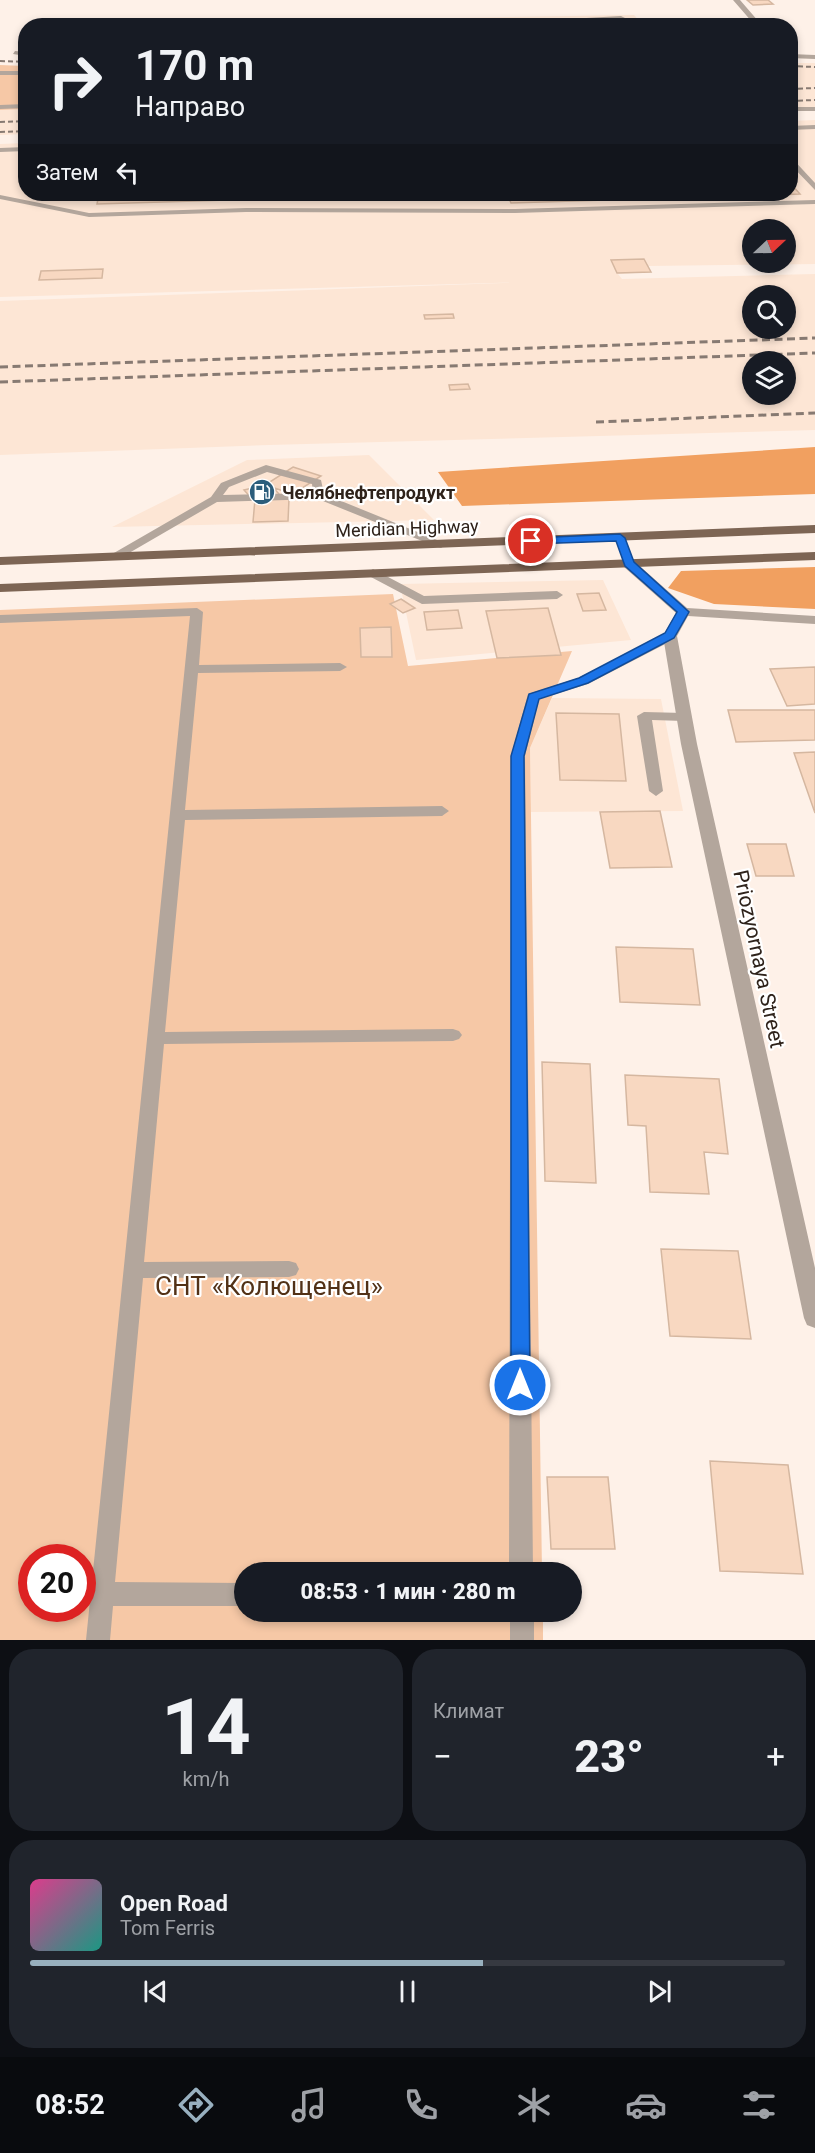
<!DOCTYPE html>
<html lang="ru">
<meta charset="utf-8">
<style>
body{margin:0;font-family:Roboto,sans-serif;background:#20242c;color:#f1f3f6;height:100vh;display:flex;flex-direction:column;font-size:22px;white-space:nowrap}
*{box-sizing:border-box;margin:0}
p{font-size:20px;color:#9ea1a6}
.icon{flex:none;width:33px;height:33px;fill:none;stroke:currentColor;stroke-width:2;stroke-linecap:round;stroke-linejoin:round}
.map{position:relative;height:1640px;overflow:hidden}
.sheet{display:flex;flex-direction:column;gap:9px;padding:9px;background:#0d0f14;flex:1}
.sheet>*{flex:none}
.guide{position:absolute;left:18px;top:18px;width:780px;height:183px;border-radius:24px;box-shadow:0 3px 9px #0003;background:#171b24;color:#f1f3f6;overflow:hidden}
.needle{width:39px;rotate:68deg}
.tools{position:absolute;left:742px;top:219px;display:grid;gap:12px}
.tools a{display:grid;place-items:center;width:54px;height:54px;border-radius:50%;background:#171b24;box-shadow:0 3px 9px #0003;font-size:30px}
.speed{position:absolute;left:18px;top:1544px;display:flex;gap:12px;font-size:30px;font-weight:700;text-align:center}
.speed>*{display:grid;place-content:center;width:78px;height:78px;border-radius:50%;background:#171b24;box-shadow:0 3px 9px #0003;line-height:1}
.speed .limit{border:9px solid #d22;background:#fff;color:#111}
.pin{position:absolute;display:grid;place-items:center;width:51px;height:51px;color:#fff;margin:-26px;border:3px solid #fff;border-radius:50%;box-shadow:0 2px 6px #0007}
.me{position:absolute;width:66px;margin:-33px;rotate:0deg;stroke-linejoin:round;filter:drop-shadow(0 0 4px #0008)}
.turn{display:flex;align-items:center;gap:21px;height:126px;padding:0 18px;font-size:27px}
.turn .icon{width:78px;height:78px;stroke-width:2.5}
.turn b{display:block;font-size:42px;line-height:51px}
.then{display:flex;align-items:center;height:57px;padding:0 18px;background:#0003;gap:12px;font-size:22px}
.big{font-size:45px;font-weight:800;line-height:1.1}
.sheet .card{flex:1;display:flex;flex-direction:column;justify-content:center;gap:9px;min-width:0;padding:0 21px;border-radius:24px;background:#20242c}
.sheet .dial{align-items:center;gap:0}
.dial b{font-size:78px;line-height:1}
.song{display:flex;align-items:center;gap:18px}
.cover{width:72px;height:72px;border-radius:9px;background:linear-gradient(135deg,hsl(330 70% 55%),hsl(170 70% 35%))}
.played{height:6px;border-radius:3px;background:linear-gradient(90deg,#98b0bf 60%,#363941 60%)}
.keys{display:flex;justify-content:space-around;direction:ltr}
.heat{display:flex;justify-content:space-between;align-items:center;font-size:33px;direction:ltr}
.sheet .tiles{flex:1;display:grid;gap:9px;grid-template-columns:1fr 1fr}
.card:last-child{grid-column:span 2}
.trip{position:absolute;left:234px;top:1562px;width:348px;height:60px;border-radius:30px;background:#171b24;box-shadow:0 3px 9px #0003;font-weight:800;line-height:60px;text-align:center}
.tabs{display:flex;height:96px;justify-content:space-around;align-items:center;background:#090b0e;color:#9ea1a6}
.tabs .icon{width:42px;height:42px}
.tabs .on{color:#98b0bf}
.tabs b{font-size:27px;color:#f1f3f6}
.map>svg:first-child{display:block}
.built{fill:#fde6d5;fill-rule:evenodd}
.green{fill:#f6c8a6;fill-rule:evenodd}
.forest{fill:#f1a060}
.building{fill:#f8d8c1;stroke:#d5b7a0;stroke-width:1.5}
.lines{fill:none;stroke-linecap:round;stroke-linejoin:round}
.service{fill:#b3a69c;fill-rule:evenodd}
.minor{fill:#b3a69c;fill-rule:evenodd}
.primary{fill:#7d6554;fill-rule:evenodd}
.rail-far1{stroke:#877a72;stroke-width:2;stroke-dasharray:5 3;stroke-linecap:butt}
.rail{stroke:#877a72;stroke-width:3;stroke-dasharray:8 4.5;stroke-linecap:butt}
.route{fill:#1a73e8;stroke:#114b97;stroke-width:1.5}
.labels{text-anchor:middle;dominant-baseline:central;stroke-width:4.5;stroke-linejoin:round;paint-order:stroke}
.far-poi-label{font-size:18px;font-weight:bold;fill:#2e221a;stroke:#fff;text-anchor:start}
.far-street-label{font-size:18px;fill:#2e221a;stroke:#fff}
.street-label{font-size:21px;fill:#2e221a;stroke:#fff}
.near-park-label{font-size:26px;fill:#523116;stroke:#fff}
</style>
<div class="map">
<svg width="815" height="1640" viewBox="0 0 815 1640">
<rect width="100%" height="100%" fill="#fef1e8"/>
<path class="built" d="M634,15l9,10 -271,1 23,-7z
M790,63h25v44l-24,1z
M25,109v25l-25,1v-25z
M815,120v144l-167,2 3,6 -33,2 4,5 193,-5v156l-546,15 -269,10v-154l531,-19 -531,15v-153l25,-1 1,51h764l1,-73zM753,230h33v32h-33zM753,296h33v32h-33zM753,362h33v32h-33z
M369,455l65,65 -322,7 135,-67z
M603,580l28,60 -215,20 -16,-76z
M552,698l109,1 22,112 -152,1 -1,-64z"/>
<path class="green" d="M0,65l25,1v43l-25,1z
M393,594l15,72 164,-15 -42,97 12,824h-298v39h299v29h-543v-1030zM32,1557h50v51h-50z"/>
<path class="forest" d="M815,447v47l-353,12 -24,-34z
M815,567v42l-101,-5 -46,-16 13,-17z"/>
<path class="building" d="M747,0h21l5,4 -20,1z
M608,22l3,4h-110z
M790,183l10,11 -289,9 -4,-9h283z
M99,194h128v6l-130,4z
M644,259l7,13 -34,1 -6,-13z
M103,269l-1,9 -63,2 2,-9z
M453,314l1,4 -29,1 -1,-4z
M468,384l2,5 -20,1 -1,-5z
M293,467l28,9 -28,18 -28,-9z
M270,484l9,10 -26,6 -9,-10z
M255,499h34l-1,22 -35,1z
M599,593l7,17 -23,1 -6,-17z
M401,599l14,9 -12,5 -13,-9z
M548,608l13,47 -64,3 -11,-47z
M458,610l4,18 -35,2 -3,-18z
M391,627l1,30h-31l-1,-29z
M815,667v37l-28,2 -17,-37z
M728,710h87v30l-79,2z
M556,713l63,1 7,67 -66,-1z
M815,752v61l-21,-60z
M660,811l12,56 -62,1 -10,-56z
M747,844h39l8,32h-38z
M616,947l77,2 7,56 -80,-3z
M542,1062l48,2 6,119 -51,-2z
M625,1075l94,4 9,75 -24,-2 5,42 -59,-2 -4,-66 -18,-1z
M661,1249l77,2 13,88 -81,-3z
M710,1461l78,4 15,109 -83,-3z
M547,1477h61l7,72h-64z"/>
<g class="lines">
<path class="service" d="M621,16l20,10h-9l-12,-6 -175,6z
M15,51l11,1v4l-13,-2z
M26,104v4l-26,1v-4z
M790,107h25v4h-25z
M815,125v4l-25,1v-4z
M26,147v4l-26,1v-4z
M790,156l25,27v7l-25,-26z
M0,195l89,18 157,-5 269,1 300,-9v4l-300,9 -269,-1 -157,5 -89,-18z
M266,465l55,15 3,14 123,50 -6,4 -4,-1 -119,-48 -101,3 -100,58h-8l-2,-3 104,-60 10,-14zM267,472l45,12 1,9 -90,2 6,-8z
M373,569l51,27 133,-5 6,4 -6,4 -135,5 -53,-28 -2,-3z
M197,608l6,4 -4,53 141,-2 7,4 -7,4 -142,2 -13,137 257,-4 7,5 -7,5 -257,4 -20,212 288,-3 6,2 3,4 -3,4 -6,2 -289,3 -20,218 145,-1 7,2 3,6 -3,6 -7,2 -146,1 -28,304 129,1v23h-131l-3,34h-24l104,-1024 -190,7v-8z
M670,632l5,1 1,3 -1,3 -87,45 -49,15 -14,57 8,816h-24l2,-816 17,-62 50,-16z
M644,712l40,1 7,4 -7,4 -32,-1 11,71 -7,5 -7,-5 -12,-75z
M510,1611h24v29h-24z"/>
<path class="minor" d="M733,0h7l19,22 1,4h-7v-3z
M790,54l25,1v4l-25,-1z
M0,71h26v4h-26z
M629,560l5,1 53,47 128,8v8l-127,-8 -11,20 20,108 118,524v60l-8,-3 -3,-7 -123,-574 -18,-108 13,-23 -52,-46 -2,-3z"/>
<path class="primary" d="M815,525v8l-815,32v-8z
M815,552v8l-815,32v-8z"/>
<path class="rail-far1" d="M0,61l26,1
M790,66l25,1
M790,89l25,-1
M790,101l25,-1
M0,122l26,-1
M0,132l26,-1"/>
<path class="rail" d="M0,367l815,-29
M0,382l815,-29
M596,422l219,-9"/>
</g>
<path class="route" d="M620,534l5,4 9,24 55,50 -15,26 -86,45 -49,16 -15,57 6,629 -3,6 -7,3 -6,-3 -3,-6v-629l18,-62 50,-16 86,-45 12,-21 -52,-46 -9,-25 -85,3 -6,-3 6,-3z"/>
<defs>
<g id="fuel-disc" transform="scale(1.35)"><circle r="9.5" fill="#2c5d7b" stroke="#fff"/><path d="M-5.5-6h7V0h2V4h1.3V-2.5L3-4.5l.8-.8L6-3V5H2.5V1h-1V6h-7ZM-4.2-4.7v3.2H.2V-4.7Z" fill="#fff"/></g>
</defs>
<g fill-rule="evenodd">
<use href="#fuel-disc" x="262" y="492"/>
</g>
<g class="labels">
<g class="far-poi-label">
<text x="282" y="492">Челябнефтепродукт</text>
</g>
<g class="far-street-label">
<text transform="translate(407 528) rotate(-2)">Meridian Highway</text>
</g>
<g class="street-label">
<text transform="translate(759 959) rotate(78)">Priozyornaya Street</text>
</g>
<g class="near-park-label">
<text x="269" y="1286">СНТ «Колющенец»</text>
</g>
</g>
</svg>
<div class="tools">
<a><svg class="needle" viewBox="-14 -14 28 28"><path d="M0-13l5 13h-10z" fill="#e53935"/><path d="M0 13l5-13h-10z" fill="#9ea1a6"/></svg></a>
<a><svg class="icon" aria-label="search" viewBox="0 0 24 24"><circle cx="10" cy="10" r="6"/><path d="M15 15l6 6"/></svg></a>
<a><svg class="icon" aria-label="layers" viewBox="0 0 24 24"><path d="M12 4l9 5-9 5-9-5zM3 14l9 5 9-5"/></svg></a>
</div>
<div class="speed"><div class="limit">20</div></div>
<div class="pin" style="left:531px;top:541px;background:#d93025"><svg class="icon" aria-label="arrive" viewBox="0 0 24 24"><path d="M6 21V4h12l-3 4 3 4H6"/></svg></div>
<svg class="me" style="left:520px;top:1385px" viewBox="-20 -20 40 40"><circle r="17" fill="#1a73e8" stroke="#fff" stroke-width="3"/><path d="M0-11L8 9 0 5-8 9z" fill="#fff"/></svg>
<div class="trip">08:53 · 1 мин · 280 m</div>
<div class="guide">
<div class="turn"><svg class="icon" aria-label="right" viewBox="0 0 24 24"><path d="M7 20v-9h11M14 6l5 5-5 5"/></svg><div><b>170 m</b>Направо</div></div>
<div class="then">Затем<svg class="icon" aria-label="left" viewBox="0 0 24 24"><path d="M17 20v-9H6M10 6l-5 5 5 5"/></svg></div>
</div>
</div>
<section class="sheet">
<div class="tiles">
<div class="card dial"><b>14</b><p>km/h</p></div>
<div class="card"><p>Климат</p>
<div class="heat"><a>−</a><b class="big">23°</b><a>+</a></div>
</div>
<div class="card">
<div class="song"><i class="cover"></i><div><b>Open Road</b><p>Tom Ferris</p></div></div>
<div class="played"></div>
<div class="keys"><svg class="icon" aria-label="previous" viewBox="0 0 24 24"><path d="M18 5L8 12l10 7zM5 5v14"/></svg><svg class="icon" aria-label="pause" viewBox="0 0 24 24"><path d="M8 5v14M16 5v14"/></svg><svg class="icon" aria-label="next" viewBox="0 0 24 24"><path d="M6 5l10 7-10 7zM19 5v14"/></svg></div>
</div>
</div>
</section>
<nav class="tabs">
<b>08:52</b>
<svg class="icon on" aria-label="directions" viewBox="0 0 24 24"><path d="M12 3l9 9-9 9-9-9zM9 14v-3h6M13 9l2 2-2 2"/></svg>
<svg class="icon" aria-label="music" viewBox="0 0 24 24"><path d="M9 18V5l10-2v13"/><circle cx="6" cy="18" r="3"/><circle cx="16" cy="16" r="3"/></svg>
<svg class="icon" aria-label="phone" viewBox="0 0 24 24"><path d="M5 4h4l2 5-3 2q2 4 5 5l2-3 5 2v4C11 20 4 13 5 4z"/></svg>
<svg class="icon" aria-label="climate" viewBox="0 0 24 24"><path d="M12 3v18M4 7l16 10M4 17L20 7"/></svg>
<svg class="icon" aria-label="car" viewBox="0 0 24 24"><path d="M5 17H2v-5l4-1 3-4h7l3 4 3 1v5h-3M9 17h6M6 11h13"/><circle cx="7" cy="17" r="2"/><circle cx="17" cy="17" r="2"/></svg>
<svg class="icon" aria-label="filters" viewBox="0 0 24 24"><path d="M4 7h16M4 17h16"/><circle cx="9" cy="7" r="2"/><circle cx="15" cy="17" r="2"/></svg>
</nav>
